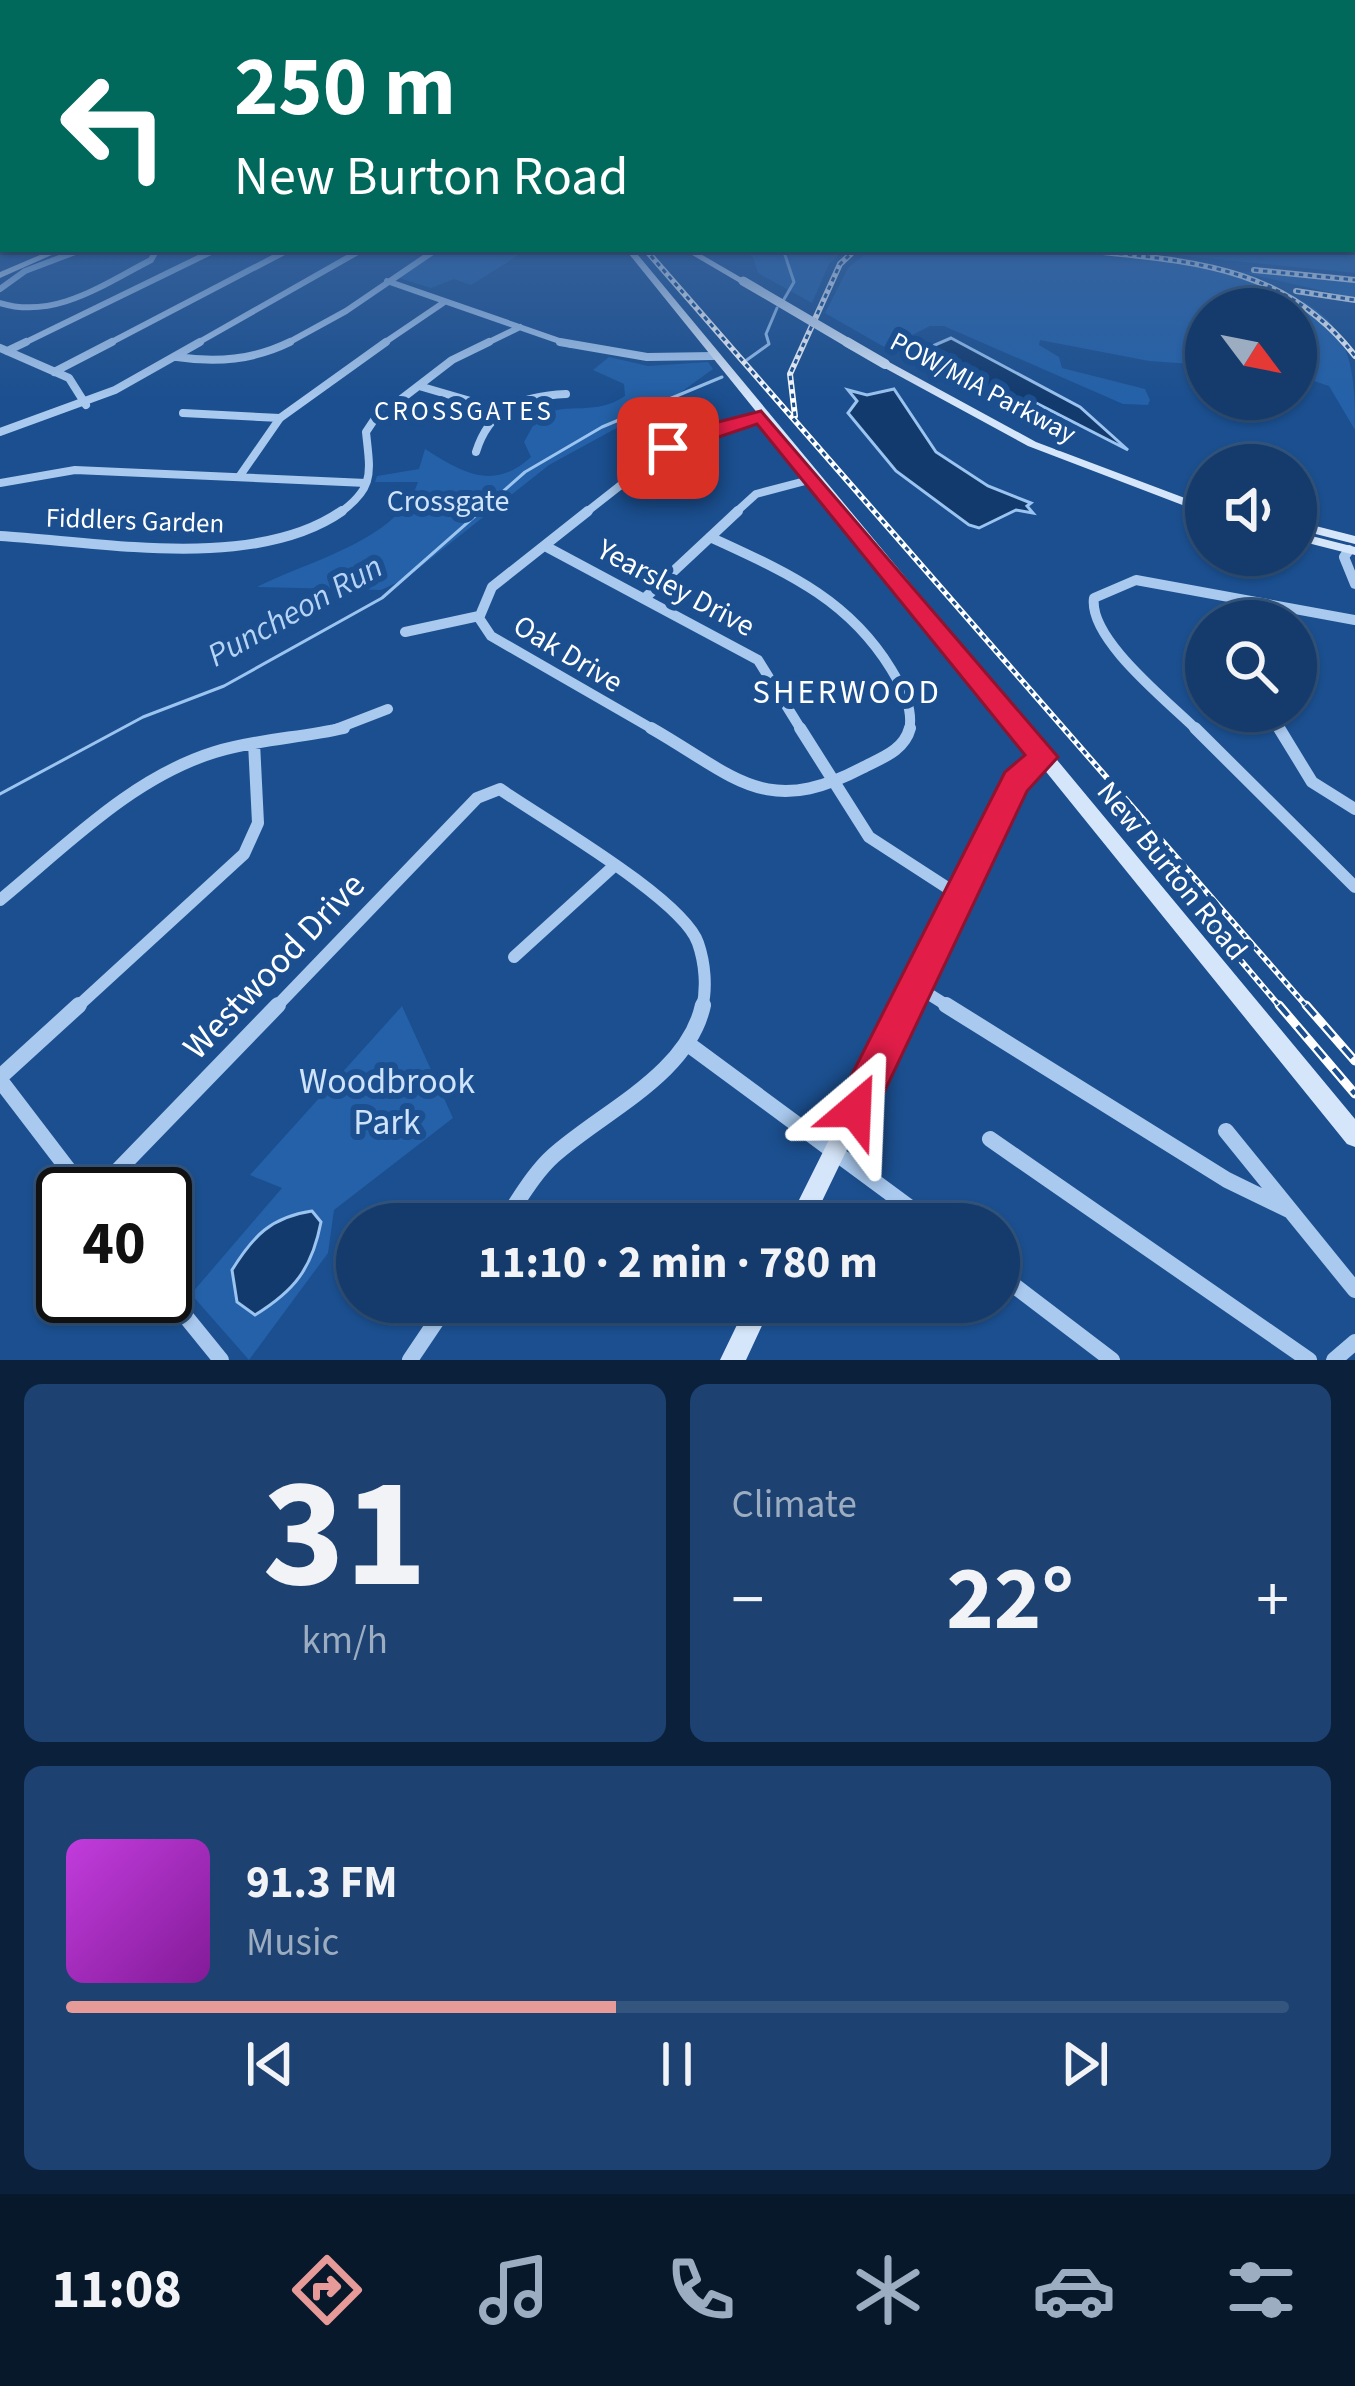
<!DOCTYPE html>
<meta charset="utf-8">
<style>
body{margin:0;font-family:"Source Sans 3",sans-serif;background:#1d4271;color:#f1f3f6;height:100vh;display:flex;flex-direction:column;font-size:45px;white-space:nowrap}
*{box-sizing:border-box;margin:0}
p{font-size:39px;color:#9dadc1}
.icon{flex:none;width:66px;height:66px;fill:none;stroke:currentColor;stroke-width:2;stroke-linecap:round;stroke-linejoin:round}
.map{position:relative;height:1360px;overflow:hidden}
.side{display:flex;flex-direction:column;gap:24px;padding:24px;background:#0b203b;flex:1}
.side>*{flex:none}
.banner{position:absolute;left:0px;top:0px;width:1356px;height:252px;box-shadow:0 3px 9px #0004,0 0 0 3px #33557e;background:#00695c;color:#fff;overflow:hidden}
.needle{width:78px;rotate:122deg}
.fabs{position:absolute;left:1185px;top:288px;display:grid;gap:24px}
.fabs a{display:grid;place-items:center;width:132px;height:132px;border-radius:50%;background:#143b6b;box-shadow:0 3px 9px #0004,0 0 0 3px #33557e;font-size:60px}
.speed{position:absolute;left:36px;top:1167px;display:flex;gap:24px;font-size:60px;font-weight:700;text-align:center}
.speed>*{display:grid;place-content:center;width:156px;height:156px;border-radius:50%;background:#143b6b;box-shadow:0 3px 9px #0004,0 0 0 3px #33557e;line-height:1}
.speed .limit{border:6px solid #111;border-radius:18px;background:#fff;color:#111}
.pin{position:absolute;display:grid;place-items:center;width:102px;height:102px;color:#fff;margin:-51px;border-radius:24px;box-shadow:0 6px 18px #0006}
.me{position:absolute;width:132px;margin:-66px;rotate:26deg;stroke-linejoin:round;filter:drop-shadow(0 0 9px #0008)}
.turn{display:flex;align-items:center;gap:42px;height:252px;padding:0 36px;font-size:54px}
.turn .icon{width:156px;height:156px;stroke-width:2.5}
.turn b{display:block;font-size:84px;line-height:102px}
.big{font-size:90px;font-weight:700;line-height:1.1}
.side .card{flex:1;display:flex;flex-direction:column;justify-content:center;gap:18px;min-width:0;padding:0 42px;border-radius:18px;background:#1d4271}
.side .dial{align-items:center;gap:0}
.dial b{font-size:156px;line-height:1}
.song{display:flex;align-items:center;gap:36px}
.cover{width:144px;height:144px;border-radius:18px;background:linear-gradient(135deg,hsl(290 70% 55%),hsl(290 70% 35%))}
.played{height:12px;border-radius:6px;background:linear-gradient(90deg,#e69b98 45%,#33557e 45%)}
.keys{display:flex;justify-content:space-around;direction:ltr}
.heat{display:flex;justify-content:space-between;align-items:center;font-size:66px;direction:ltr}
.side .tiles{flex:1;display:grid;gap:24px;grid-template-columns:1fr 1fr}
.card:last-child{grid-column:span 2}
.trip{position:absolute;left:336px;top:1203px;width:684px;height:120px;border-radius:60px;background:#143b6b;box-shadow:0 3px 9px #0004,0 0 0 3px #33557e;font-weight:700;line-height:120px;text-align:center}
.tab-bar{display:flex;height:192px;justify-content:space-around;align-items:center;background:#08182b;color:#9dadc1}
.tab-bar .icon{width:84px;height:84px}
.tab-bar .on{color:#e69b98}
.tab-bar b{font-size:54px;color:#f1f3f6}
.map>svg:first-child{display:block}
.green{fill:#2461a8}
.water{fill:#123a6d;stroke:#9cc4f0;stroke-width:3}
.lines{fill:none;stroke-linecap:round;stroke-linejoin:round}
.stream{stroke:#9cc4f0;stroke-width:3}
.street-far4{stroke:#a9c9ee;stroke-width:6}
.street-far3{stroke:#a9c9ee;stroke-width:8}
.street-far2{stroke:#a9c9ee;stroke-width:10}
.street-far1{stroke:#a9c9ee;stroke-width:12}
.street{stroke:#a9c9ee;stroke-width:16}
.secondary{fill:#d6e6fa;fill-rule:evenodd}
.rail-far1-casing{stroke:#fff;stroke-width:6}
.rail-casing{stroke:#fff;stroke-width:9}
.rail-far1{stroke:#1b4f8f;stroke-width:3;stroke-dasharray:4.5;stroke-linecap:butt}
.rail{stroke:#1b4f8f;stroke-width:4.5;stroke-dasharray:14;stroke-linecap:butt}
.secondary-bridge-far1{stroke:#d6e6fa;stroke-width:9}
.secondary-bridge{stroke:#d6e6fa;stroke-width:10}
.route{fill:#e11d48;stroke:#92132f;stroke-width:3}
.labels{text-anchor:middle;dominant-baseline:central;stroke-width:12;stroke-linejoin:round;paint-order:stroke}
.far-street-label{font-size:27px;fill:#fff;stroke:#1b4f8f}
.far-neighbourhood-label{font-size:27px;letter-spacing:3px;fill:#fff;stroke:#1b4f8f}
.park-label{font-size:30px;fill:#cfe3fa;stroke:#1b4f8f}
.street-label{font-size:30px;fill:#fff;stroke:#1b4f8f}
.water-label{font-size:33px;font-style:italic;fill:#b5d3f5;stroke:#1b4f8f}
.neighbourhood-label{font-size:33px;letter-spacing:3px;fill:#fff;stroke:#1b4f8f}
.near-street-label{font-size:36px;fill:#fff;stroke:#1b4f8f}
.near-park-label{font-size:36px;fill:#cfe3fa;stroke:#1b4f8f}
</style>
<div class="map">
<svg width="1355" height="1360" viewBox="0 0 1355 1360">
<rect width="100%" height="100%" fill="#1b4f8f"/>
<path class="green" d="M1355,211v62l-238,-24h236z
M443,249l23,5 7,-5 52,2 -54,34 -17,-6 -23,9 -32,-10z
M742,249h103l-16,15 -17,39 -54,-30 -5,-16z
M871,249c101,0 396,-6 462,77 22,31 22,67 22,104l-26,-44 -33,-11v-66h-90v56l-57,-4 -109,-21 -1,5 20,12 3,11 83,21 5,11 -2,5 -25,-1 -179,-78h-14l-44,22 -61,-35 23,-45z
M1240,272l115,10v16z
M609,357l39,9 60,-4 5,7 -36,26 -128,70 -144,114 -24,11 -124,-3c50,-26 141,-46 161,-105h-43l2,-6 42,-7 6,-20c37,23 68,43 106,8l-7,-15 15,-27c31,-13 57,1 86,-19l-1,-12 -31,-14z
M402,1006l51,112 -119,92 -6,43 -79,107 -58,-66 91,-106 -32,-13z"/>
<path class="water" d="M951,338l129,69 48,43 -92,-47 -26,-4 -38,-18 -16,-19 -35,-11z
M894,389l42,63 52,34 43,17 -4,3 6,7 -17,-3 -37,18 -10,-3 -73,-54 -48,-58 9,-12 -9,-11 19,5z
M312,1211l9,11c-9,47 -27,69 -66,93l-18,-13 -5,-32c21,-34 39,-53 80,-59z"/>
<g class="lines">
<path class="stream" d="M783,249l11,33 -11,19
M744,362l25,-18 -3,-10 11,-26
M0,794l143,-77 81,-31 158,-88 143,-126 77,-45 120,-50"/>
<path class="street-far4" d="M387,281l184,64
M0,289l25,-18 58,-22
M0,303c55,17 104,-19 151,-43l6,-11
M20,345l197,-96
M106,345l184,-96
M194,345l169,-96
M284,345l62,-34 91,-62
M381,345l62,-42
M483,345l37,-18"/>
<path class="street-far3" d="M560,342l87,15 66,-1
M0,348l69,30 17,27
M7,351l19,-9
M177,357c40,6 76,3 113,-15
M54,372l58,-30
M419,386l79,23
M183,413l97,5
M0,432l115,-42 85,-48
M476,452c14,-45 46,-56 90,-58
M239,477l41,-59 106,-76
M0,483l75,-13 291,13
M338,514c38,-26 32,-42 28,-82l8,-12 78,-60 37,-18
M584,514l84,-66 26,-14 67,-17
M734,514l22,-20 57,-15"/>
<path class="street-far2" d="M588,511l-96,76 -13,31 12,18 165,95
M0,536c101,6 255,36 342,-25
M710,537c73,34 137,60 181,132 11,18 23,40 18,62
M545,546l213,114 44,71
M1349,550l-5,7 11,27
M646,597l92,-86
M1244,600l5,21
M405,632l74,-16
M1273,711l7,20
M331,731l57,-22
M1198,731c-29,-29 -110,-92 -104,-133l42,-18 219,40"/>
<path class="street-far1" d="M651,728c84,48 114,91 211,40 19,-10 42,-17 48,-40
M800,728l69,109 91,59
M1195,728l160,159
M1279,728l33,54 43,27
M0,900c66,-54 131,-122 215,-148 42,-13 86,-14 129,-24
M514,957l100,-91
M916,986l35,22
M76,1008l168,-154 14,-31 -4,-80
M275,1008l202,-210 23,-9c43,30 183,110 198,154 7,20 9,45 4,65"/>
<path class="street" d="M946,1005l281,175 62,30
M688,1044l244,180
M0,1077l79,-72
M0,1080l87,114
M1226,1131l129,159
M990,1139l319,221
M95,1194l183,-189
M502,1224c16,-22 31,-50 51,-68 50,-45 135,-81 150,-151
M999,1274l113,86
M165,1291l56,69
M410,1360l39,-58
M1334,1360l21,-18"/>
<path class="secondary" d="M54,249h11l-65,29v-6z
M625,249h8l722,870v28l-8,-3 -304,-376 -21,19 -211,437h-24l223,-447 24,-21z
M682,249h10l55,32 -7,2z
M881,362h8l147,80 170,64v8l-178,-68 -147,-80z
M1296,521l59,15v8l-59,-15z
M1296,532l59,15v8l-59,-15z
M748,1302h25l-27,58h-26z"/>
<g class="rail-far1-casing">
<path id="rail-far1" d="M645,249l663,759
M1074,249c109,12 209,13 281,107
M1254,270l101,10
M1296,291l59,9
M795,416l-5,-42 50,-110 16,-15
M1176,884l105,124"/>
</g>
<g class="rail-casing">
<path id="rail" d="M1279,1005l76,89
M1306,1005l49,56"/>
</g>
<use href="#rail-far1" class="rail-far1"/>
<use href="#rail" class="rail"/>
<path class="secondary-bridge-far1" d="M743,281l109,64"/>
<path class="secondary-bridge" d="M847,342l38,22"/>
</g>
<linearGradient id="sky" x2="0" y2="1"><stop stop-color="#0f2b4f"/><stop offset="0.53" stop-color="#39639b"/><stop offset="1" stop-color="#39639b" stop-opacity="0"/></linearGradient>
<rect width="1355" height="401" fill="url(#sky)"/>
<path class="route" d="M761,411l297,346 -31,34 -158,333 -14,6 -14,-6 -6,-14 6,-14 164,-324 20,-17 -268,-331 -89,30 -10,-6 29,-18z"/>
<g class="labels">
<g class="far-street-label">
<text transform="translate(983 388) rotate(28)">POW/MIA Parkway</text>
<text transform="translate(135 521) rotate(2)">Fiddlers Garden</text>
</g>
<g class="far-neighbourhood-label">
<text x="464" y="411">CROSSGATES</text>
</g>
<g class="park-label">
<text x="448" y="501">Crossgate</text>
</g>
<g class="street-label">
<text transform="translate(676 588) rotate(28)">Yearsley Drive</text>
<text transform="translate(568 654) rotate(31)">Oak Drive</text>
<text transform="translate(1172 871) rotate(51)">New Burton Road</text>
</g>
<g class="water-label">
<text transform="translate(295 611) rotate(-29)">Puncheon Run</text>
</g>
<g class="neighbourhood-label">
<text x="847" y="692">SHERWOOD</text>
</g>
<g class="near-street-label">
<text transform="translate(274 966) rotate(-46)">Westwood Drive</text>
</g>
<g class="near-park-label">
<text x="387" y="1081">Woodbrook<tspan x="387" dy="41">Park</tspan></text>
</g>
</g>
</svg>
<div class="fabs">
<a><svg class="needle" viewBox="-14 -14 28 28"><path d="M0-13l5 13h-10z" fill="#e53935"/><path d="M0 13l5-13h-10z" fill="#9dadc1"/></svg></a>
<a><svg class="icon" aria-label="sound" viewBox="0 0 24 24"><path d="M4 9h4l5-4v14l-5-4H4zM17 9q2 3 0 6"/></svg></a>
<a><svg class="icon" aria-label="search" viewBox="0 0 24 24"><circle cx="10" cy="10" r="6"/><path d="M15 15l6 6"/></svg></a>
</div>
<div class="speed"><div class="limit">40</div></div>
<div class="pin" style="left:668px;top:448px;background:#d93025"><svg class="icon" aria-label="arrive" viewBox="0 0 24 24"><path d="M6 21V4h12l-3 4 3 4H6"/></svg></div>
<svg class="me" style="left:855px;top:1110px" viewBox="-20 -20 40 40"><path d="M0-17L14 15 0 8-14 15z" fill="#e11d48" stroke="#fff" stroke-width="4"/></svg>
<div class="trip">11:10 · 2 min · 780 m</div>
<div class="banner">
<div class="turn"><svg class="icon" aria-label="left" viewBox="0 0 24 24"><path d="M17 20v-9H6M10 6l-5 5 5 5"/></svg><div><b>250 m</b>New Burton Road</div></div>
</div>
</div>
<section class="side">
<div class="tiles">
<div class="card dial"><b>31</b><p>km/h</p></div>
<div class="card"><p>Climate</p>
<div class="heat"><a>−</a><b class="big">22°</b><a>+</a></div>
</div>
<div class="card">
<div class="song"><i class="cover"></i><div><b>91.3 FM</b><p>Music</p></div></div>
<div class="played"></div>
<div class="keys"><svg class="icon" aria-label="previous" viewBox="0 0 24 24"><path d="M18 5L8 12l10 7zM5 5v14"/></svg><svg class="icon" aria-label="pause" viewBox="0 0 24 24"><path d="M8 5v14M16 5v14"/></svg><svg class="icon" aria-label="next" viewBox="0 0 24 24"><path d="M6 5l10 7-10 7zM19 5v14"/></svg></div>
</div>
</div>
</section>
<nav class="tab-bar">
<b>11:08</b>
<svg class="icon on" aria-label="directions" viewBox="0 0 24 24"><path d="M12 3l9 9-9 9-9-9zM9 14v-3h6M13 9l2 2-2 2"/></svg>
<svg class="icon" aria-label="music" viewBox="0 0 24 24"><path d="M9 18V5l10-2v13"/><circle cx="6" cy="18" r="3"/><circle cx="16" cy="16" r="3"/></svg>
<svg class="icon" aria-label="phone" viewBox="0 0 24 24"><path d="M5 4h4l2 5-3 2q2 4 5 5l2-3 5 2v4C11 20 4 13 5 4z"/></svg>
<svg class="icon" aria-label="climate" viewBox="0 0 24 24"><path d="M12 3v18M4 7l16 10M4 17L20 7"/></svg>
<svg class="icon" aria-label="car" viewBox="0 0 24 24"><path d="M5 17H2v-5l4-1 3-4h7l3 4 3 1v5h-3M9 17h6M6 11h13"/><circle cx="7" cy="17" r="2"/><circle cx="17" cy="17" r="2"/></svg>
<svg class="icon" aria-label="filters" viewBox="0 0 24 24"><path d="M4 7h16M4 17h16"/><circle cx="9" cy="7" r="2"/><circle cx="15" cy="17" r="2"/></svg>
</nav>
